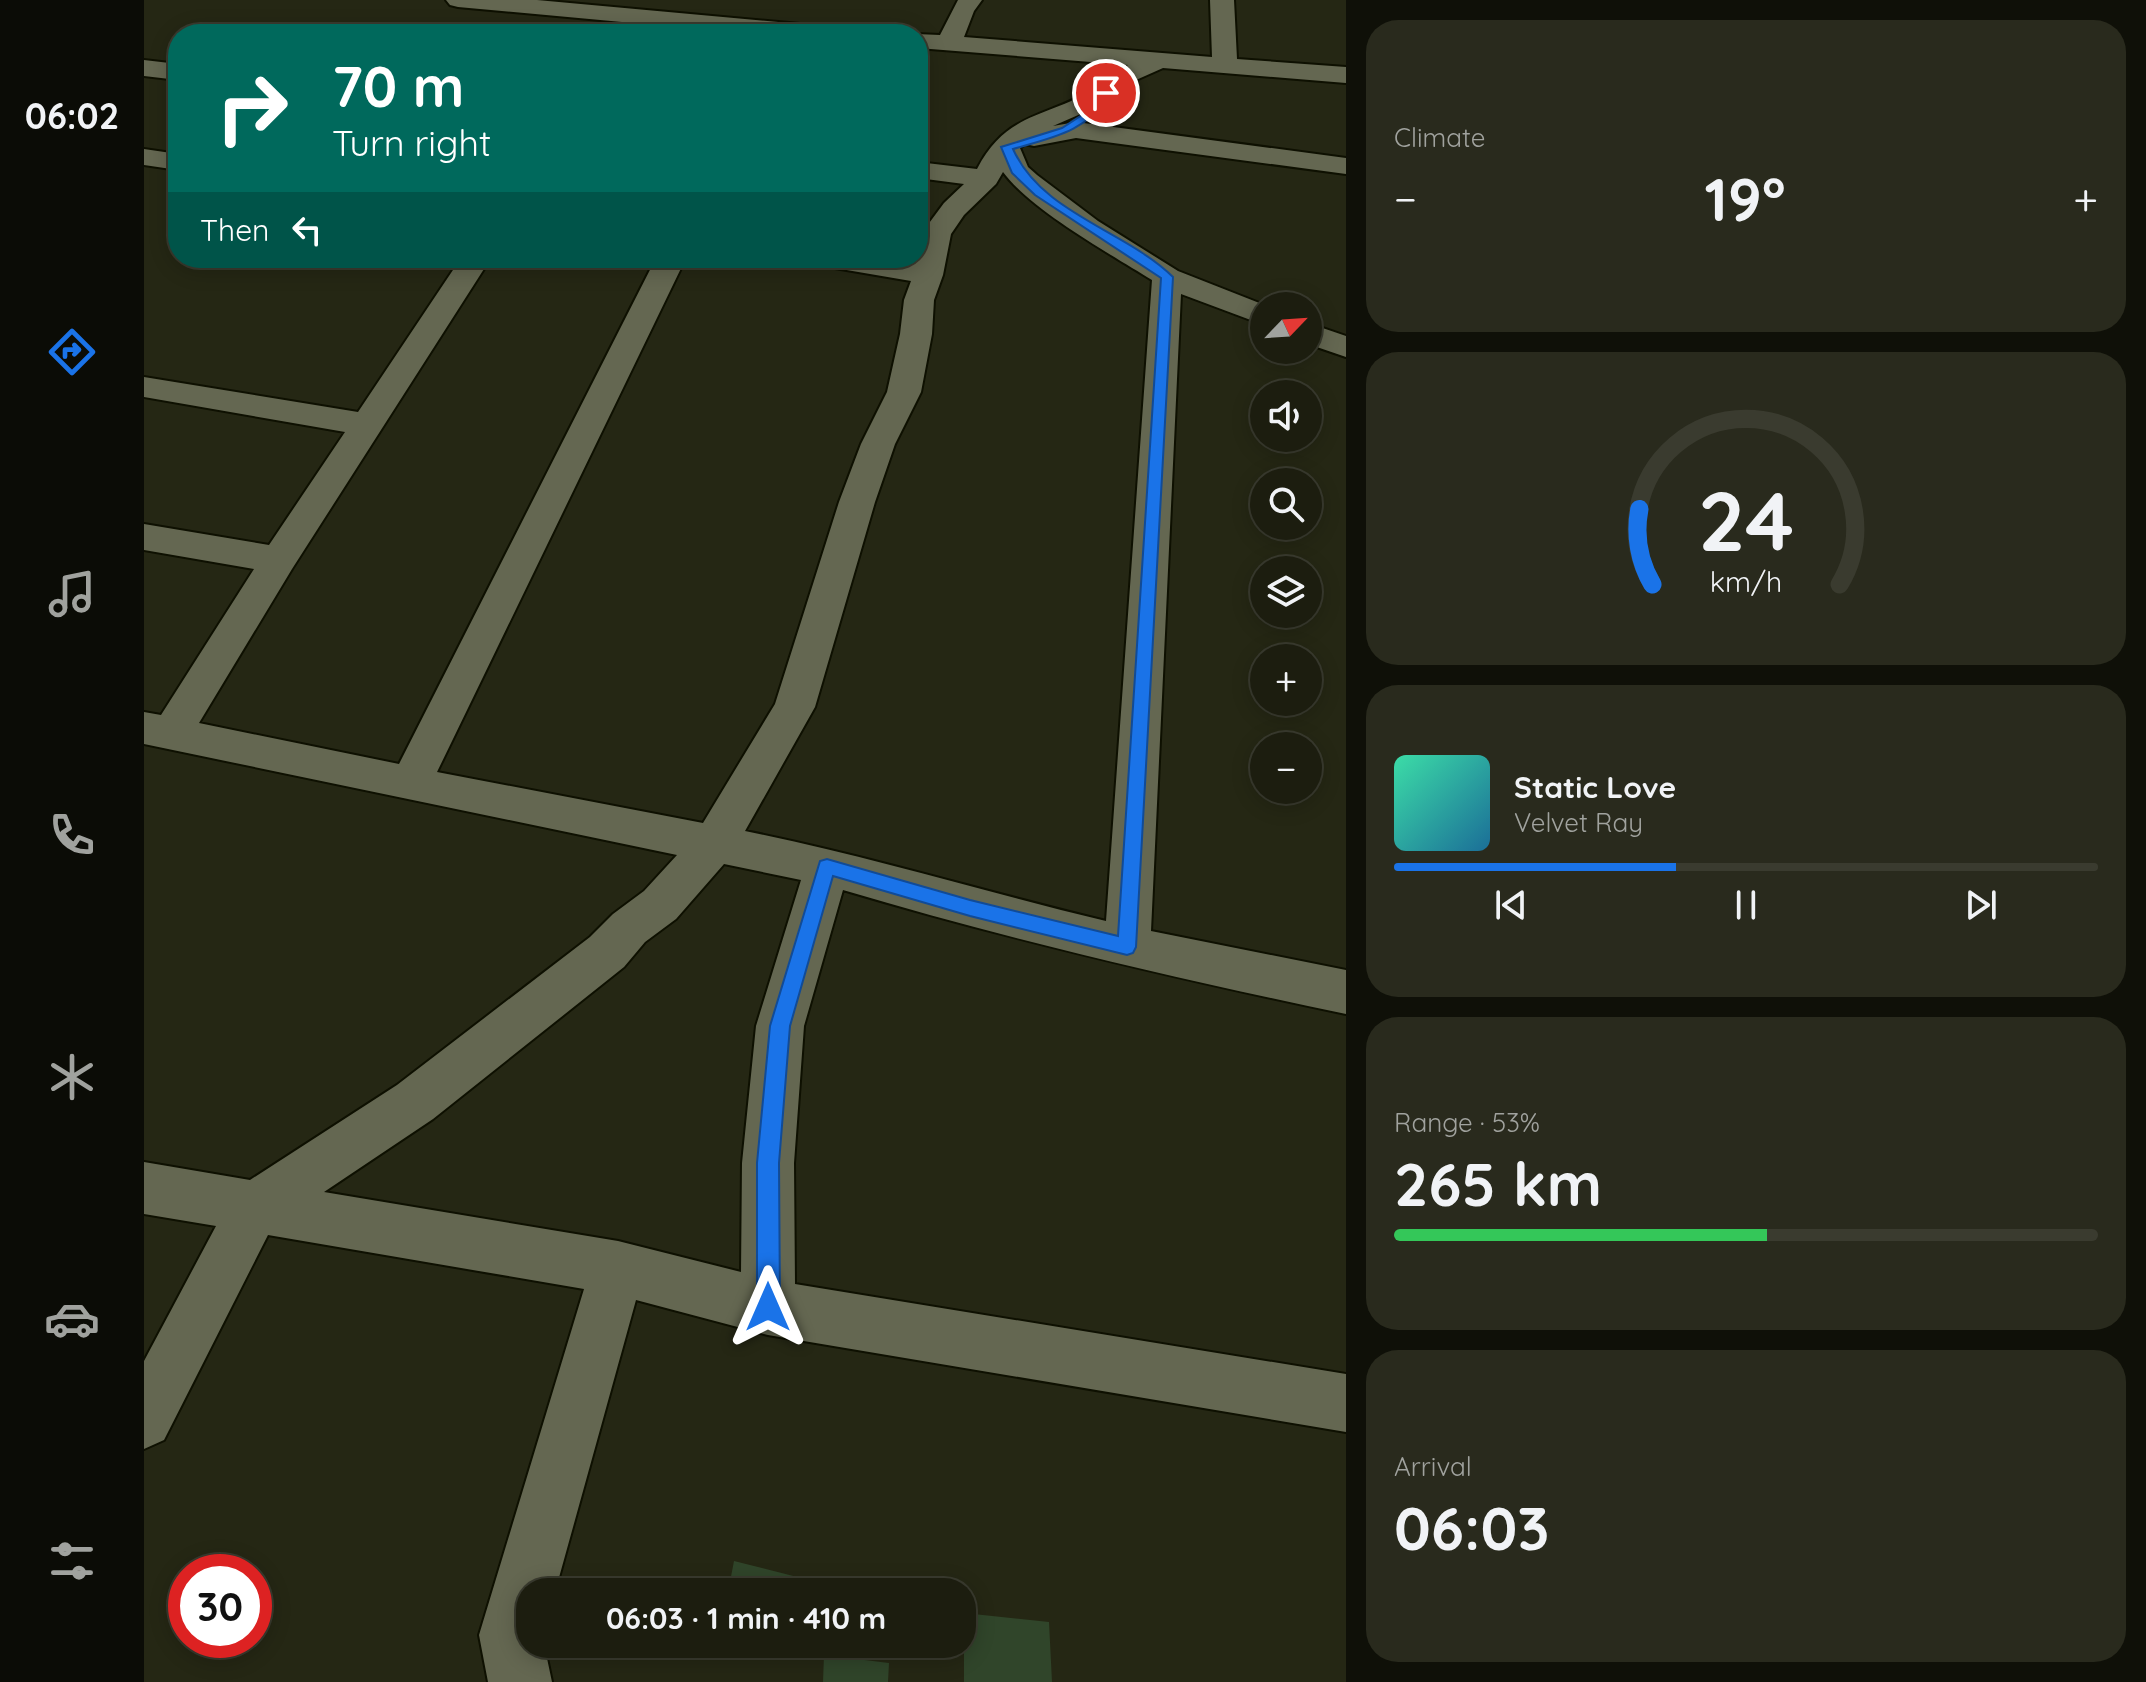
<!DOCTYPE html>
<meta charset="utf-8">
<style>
body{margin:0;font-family:Quicksand,sans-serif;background:#292a1d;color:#f1f3f6;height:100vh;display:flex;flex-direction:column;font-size:30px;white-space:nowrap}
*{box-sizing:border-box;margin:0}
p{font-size:26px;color:#a0a29e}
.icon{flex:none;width:44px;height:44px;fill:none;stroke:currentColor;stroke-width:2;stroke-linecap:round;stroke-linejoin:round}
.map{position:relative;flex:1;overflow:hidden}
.panel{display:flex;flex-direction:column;gap:20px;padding:20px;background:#0f1008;width:800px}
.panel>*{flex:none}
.banner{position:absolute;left:24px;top:24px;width:760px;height:244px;border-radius:32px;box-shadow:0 4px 20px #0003,0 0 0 2px #3a3b2f;background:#00695c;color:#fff;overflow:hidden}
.needle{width:52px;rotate:65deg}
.controls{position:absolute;left:1106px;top:292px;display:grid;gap:16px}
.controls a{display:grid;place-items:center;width:72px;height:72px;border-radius:50%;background:#1c1d0f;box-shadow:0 4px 20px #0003,0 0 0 2px #3a3b2f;font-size:40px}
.speed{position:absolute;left:24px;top:1554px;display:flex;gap:16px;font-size:40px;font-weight:700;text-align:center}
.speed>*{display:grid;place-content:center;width:104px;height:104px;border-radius:50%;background:#1c1d0f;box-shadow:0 4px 20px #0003,0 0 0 2px #3a3b2f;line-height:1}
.speed .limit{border:12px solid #d22;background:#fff;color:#111}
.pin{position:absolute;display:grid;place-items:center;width:68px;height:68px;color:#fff;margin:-34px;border:4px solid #fff;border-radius:50%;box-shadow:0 2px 8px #0007}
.me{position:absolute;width:88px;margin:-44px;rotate:0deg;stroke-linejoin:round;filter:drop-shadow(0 0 6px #0008)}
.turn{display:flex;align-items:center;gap:28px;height:168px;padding:0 32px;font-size:36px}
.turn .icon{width:104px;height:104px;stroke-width:2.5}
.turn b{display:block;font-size:56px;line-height:68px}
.then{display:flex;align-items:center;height:76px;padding:0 32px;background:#0003;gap:16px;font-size:30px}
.big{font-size:60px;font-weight:700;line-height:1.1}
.panel .card{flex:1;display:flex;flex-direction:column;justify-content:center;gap:12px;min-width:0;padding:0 28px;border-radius:32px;background:#292a1d}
.panel .dial{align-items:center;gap:0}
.dial svg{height:208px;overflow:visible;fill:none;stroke:#3a3b2f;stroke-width:7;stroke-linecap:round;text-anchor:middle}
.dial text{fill:#f1f3f6;stroke:none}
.song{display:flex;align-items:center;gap:24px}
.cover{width:96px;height:96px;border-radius:12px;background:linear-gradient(135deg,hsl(160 70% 55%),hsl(200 70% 35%))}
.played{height:8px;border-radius:4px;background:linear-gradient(90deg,#1a73e8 40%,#3a3b2f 40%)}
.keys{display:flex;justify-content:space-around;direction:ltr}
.heat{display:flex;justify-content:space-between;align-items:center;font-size:44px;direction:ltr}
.charge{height:12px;border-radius:6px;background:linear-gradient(90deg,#34c759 53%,#3a3b2f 0)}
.trip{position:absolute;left:372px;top:1578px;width:460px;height:80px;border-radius:32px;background:#1c1d0f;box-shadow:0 4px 20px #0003,0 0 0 2px #3a3b2f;font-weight:700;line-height:80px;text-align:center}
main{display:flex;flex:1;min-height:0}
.menu{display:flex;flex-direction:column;width:144px;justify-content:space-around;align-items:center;background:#0b0c06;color:#a0a29e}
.menu .icon{width:56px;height:56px}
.menu .current{color:#1a73e8}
.menu b{font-size:36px;color:#f1f3f6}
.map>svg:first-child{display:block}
.building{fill:#30452a}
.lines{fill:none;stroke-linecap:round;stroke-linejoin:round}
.street-casing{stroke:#0e1001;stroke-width:4}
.street{fill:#646751;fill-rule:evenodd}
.route{fill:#1a73e8;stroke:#114b97;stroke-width:2}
</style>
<main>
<nav class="menu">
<b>06:02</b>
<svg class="icon current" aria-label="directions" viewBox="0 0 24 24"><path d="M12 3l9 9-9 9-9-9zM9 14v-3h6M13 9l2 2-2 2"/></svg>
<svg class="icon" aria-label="music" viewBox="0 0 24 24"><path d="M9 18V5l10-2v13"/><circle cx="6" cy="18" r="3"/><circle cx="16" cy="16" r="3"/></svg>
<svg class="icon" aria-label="phone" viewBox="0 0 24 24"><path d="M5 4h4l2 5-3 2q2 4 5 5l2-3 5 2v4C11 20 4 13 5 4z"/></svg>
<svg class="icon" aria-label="climate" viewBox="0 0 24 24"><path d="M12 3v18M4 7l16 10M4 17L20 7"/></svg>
<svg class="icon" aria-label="car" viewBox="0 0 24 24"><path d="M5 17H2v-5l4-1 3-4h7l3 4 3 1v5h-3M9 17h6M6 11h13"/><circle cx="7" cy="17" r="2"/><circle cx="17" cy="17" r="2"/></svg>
<svg class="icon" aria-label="filters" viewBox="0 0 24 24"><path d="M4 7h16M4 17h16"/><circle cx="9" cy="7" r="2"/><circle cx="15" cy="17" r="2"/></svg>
</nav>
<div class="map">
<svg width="1202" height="1682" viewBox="0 0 1202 1682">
<rect width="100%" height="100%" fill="#252714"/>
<path class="building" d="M590,1561l75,19 -2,12h-79z
M674,1583l41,7v2h-42z
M820,1613l85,9 3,60h-88z
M614,1644h41l-1,11z
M680,1655l65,8 -1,19h-65z"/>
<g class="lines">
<g class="street-casing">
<path id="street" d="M302,0h91l296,27 9,2 3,5h-93l-294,-27 -8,-2z
M814,0h24l-8,11 -10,26 248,20 -2,-57h24l3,59 109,8v16l-183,-15 -27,12 -21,19 -62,27 23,-4 270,36v16l-270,-36 -42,8 -9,-2 -5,4 8,19 9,8 61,46 80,50 89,35h-3v19l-83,-31 -30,637 195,39v44c-172,-36 -335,-74 -503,-124l-39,136 -10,137 1,121 551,90v58l-578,-97 -132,-35 -81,292h-25v52h14l8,38h-64l-9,-47 105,-346 -316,-54 -104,205 -20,9v-88l72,-135 -72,-12v-52l106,18 147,-95 193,-148 23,-23 31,-23 33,-36 -533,-111v-32l17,3 93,-146 -110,-19v-26l125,21 76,-113 -201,-35v-20l214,35 103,-154h30l-199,311 -93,154 200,41 257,-506h30l-249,514 266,51 72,-119 64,-202 22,-58 26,-52 13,-58 4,-34 7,-19 -82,-14 -11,-3 -4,-6h68l33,6 6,-30 23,-31 20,-19 -46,-6v-16l59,7c30,-59 73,-51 120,-82 11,-7 19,-16 31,-22l-210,-17 -2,-14 24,1zM859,172c28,38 107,82 149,108l-46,641c-121,-29 -240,-66 -361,-90l70,-124 60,-205 20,-58 26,-52 11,-58 2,-34 9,-25 8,-41 13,-19 32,-31zM580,864l77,16 -45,146 -14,137 -1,109 -123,-31 -294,-49 109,-73 191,-152 21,-25 31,-23z
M0,60l34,4v16l-34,-4z
M0,149l34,5v16l-34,-5z
M1164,323l38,13v21l-38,-13z"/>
</g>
<use href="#street" class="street"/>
</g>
<path class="route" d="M958,91l10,2c-26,39 -57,44 -99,56 29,65 112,81 160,128l-37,670 -3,6 -6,2 -157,-39 -137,-40 -43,150 -11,137 1,144 -4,8 -8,4 -8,-4 -3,-8v-144l13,-137 50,-165 7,-2 143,41 148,36 43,-658 -126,-83 -23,-22 -11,-26 61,-19 29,-19z"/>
</svg>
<div class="controls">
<a><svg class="needle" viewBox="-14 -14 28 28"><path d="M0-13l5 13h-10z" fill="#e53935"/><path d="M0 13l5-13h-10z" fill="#a0a29e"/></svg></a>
<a><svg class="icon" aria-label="sound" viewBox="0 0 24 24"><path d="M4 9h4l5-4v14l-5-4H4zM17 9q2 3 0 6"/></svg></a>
<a><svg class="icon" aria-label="search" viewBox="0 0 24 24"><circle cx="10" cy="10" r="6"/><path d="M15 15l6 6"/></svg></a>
<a><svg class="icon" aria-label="layers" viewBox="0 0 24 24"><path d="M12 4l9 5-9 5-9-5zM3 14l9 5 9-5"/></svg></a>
<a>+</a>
<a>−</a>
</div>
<div class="speed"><div class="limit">30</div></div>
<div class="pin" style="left:962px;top:93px;background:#d93025"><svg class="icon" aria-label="arrive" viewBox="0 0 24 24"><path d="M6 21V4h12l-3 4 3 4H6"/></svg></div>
<svg class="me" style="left:624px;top:1307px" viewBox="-20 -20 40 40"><path d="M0-17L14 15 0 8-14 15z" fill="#1a73e8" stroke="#fff" stroke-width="4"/></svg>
<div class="trip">06:03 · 1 min · 410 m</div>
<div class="banner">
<div class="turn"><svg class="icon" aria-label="right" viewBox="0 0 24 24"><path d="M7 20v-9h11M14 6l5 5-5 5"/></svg><div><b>70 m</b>Turn right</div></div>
<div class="then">Then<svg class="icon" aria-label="left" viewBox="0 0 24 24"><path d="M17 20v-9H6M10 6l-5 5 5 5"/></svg></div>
</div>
</div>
<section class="panel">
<div class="card"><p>Climate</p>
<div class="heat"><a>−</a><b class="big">19°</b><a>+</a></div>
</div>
<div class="card dial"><svg viewBox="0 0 100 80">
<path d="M14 69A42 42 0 1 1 86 69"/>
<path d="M14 69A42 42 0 0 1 9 40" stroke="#1a73e8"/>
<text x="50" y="56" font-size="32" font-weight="700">24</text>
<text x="50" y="72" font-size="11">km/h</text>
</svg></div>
<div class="card">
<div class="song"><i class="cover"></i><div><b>Static Love</b><p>Velvet Ray</p></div></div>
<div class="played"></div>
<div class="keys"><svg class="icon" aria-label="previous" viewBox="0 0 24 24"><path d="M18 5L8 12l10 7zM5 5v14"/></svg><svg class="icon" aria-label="pause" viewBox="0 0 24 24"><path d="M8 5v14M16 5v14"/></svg><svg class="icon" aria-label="next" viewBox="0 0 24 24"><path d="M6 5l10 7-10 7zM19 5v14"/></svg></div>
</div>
<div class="card"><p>Range · 53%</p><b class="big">265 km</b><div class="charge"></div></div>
<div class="card"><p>Arrival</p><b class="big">06:03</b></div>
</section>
</main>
